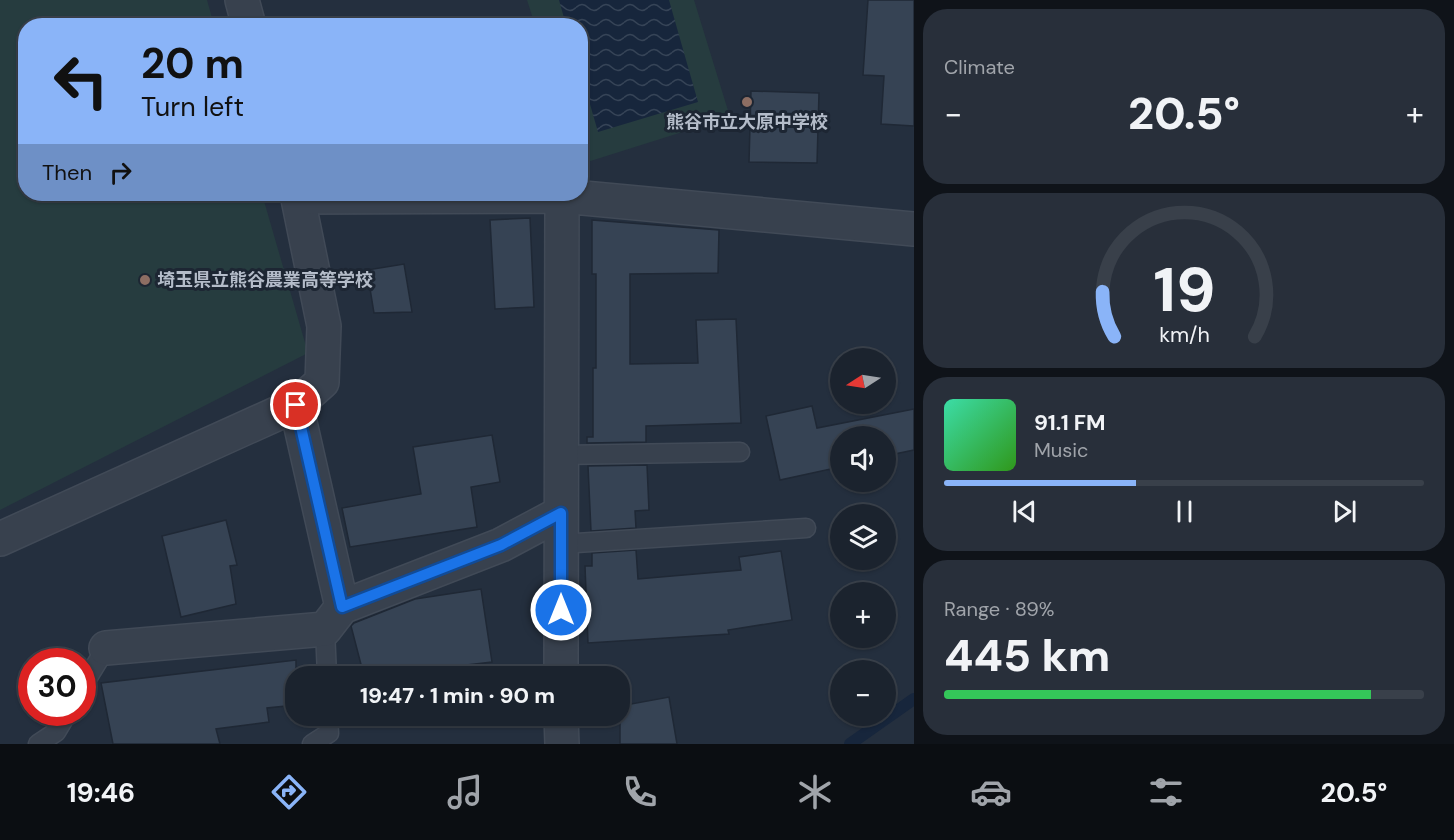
<!DOCTYPE html>
<meta charset="utf-8">
<style>
body{margin:0;font-family:"DM Sans","Noto Sans JP",sans-serif;background:#282f3a;color:#f1f3f6;height:100vh;display:flex;flex-direction:column;font-size:22px;white-space:nowrap}
*{box-sizing:border-box;margin:0}
p{font-size:20px;color:#a0a4aa}
.icon{flex:none;width:33px;height:33px;fill:none;stroke:currentColor;stroke-width:2;stroke-linecap:round;stroke-linejoin:round}
.map{position:relative;flex:1;overflow:hidden}
.panel{display:flex;flex-direction:column;gap:9px;padding:9px;background:#0f1319;width:540px}
.panel>*{flex:none}
.top-card{position:absolute;left:18px;top:18px;width:570px;height:183px;border-radius:24px;box-shadow:0 2px 4px #0004,0 0 0 2px #39404a;background:#8ab4f8;color:#111;overflow:hidden}
.needle{width:39px;rotate:258deg}
.tools{position:absolute;left:830px;top:348px;display:grid;gap:12px}
.tools a{display:grid;place-items:center;width:66px;height:66px;border-radius:50%;background:#1b232e;box-shadow:0 2px 4px #0004,0 0 0 2px #39404a;font-size:30px}
.speed{position:absolute;left:18px;top:648px;display:flex;gap:12px;font-size:30px;font-weight:700;text-align:center}
.speed>*{display:grid;place-content:center;width:78px;height:78px;border-radius:50%;background:#1b232e;box-shadow:0 2px 4px #0004,0 0 0 2px #39404a;line-height:1}
.speed .limit{border:9px solid #d22;background:#fff;color:#111}
.pin{position:absolute;display:grid;place-items:center;width:51px;height:51px;color:#fff;margin:-26px;border:3px solid #fff;border-radius:50%;box-shadow:0 2px 6px #0007}
.me{position:absolute;width:66px;margin:-33px;rotate:0deg;stroke-linejoin:round;filter:drop-shadow(0 0 4px #0008)}
.turn{display:flex;align-items:center;gap:21px;height:126px;padding:0 24px;font-size:27px}
.turn .icon{width:78px;height:78px;stroke-width:2.5}
.turn b{display:block;font-size:42px;line-height:51px}
.then{display:flex;align-items:center;height:57px;padding:0 24px;background:#0003;gap:12px;font-size:22px}
.big{font-size:45px;font-weight:800;line-height:1.1}
.panel .widget{flex:1;display:flex;flex-direction:column;justify-content:center;gap:9px;min-width:0;padding:0 21px;border-radius:24px;background:#282f3a}
.panel .dial{align-items:center;gap:0}
.dial svg{height:156px;overflow:visible;fill:none;stroke:#39404a;stroke-width:7;stroke-linecap:round;text-anchor:middle}
.dial text{fill:#f1f3f6;stroke:none}
.song{display:flex;align-items:center;gap:18px}
.cover{width:72px;height:72px;border-radius:9px;background:linear-gradient(135deg,hsl(160 70% 55%),hsl(110 70% 35%))}
.played{height:6px;border-radius:3px;background:linear-gradient(90deg,#8ab4f8 40%,#39404a 40%)}
.keys{display:flex;justify-content:space-around;direction:ltr}
.heat{display:flex;justify-content:space-between;align-items:center;font-size:33px;direction:ltr}
.charge{height:9px;border-radius:4px;background:linear-gradient(90deg,#34c759 89%,#39404a 0)}
.trip{position:absolute;left:285px;top:666px;width:345px;height:60px;border-radius:24px;background:#1b232e;box-shadow:0 2px 4px #0004,0 0 0 2px #39404a;font-weight:800;line-height:60px;text-align:center}
.tab-bar{display:flex;height:96px;justify-content:space-around;align-items:center;background:#0b0e12;color:#a0a4aa}
.tab-bar .icon{width:42px;height:42px}
.tab-bar .current{color:#8ab4f8}
.tab-bar b{font-size:27px;color:#f1f3f6}
main{display:flex;flex:1;min-height:0}
.map>svg:first-child{display:block}
.park{fill:#263c3f}
.water{fill:url(#water-waves)}
.lines{fill:none;stroke-linecap:round;stroke-linejoin:round}
.stream{stroke:#17263c;stroke-width:12}
.building{fill:#364354;stroke:#1f2835;stroke-width:1.5}
.service-casing{stroke:#414a57;stroke-width:21}
.minor-casing{stroke:#414a57;stroke-width:36}
.service{stroke:#38414e;stroke-width:18}
.minor{stroke:#38414e;stroke-width:33}
.route-casing{stroke:#114b97;stroke-width:15}
.route{stroke:#1a73e8;stroke-width:10}
.education-dot{fill:#8d6e63;stroke:#1d2633;stroke-width:2}
.labels{text-anchor:middle;dominant-baseline:central;stroke-width:6;stroke-linejoin:round;paint-order:stroke}
.poi-label{font-size:18px;font-weight:bold;fill:#b4bcc9;stroke:#1d2633}
</style>
<main>
<div class="map">
<svg width="914" height="744" viewBox="0 0 914 744">
<defs>
<pattern id="water-waves" width="16" height="10" patternUnits="userSpaceOnUse" patternTransform="scale(1.5)"><rect width="16" height="10" fill="#17263c"/><path d="M0 5q4-4 8 0t8 0" fill="none" stroke="#364457"/></pattern>
</defs>
<rect width="100%" height="100%" fill="#242f3e"/>
<path class="park" d="M0,0h207l7,25 -188,1v168h236l46,159 -308,157z
M527,0h167l36,117 -149,47 -1,-138 -45,-1z"/>
<path class="water" d="M559,0h110l29,102 -100,30 -17,-59 -1,-47 -14,-1z"/>
<g class="lines">
<path class="stream" d="M850,744l64,-45"/>
</g>
<path class="building" d="M868,0h46v126l-33,-2 3,-48 -21,-1z
M751,91l68,2 -2,70 -68,-1z
M530,218l4,89 -39,2 -5,-89z
M592,220l127,10 -1,43 -88,1v90l68,-1 -2,-43 40,-1 5,104 -95,3v16l-59,1v-6h6v-69h3v-94h-4z
M404,264l8,48 -38,1 -7,-43z
M812,406l5,22 97,-19v41l-29,6v-20h-45v31l-60,13 -14,-64z
M492,435l8,47 -29,5 6,40 -127,20 -8,-39 79,-14 -8,-47z
M647,465l2,45 -14,1 1,17 -45,3 -3,-65z
M226,520l11,45 -7,1 6,38 -55,13 -19,-81z
M636,550l2,29 103,-9 -2,-13 42,-6 11,69 -64,10 1,4 -141,9 -3,-77h7v-13z
M481,589l11,73 -67,8 2,6h-63l-13,-50 3,-3 61,-24z
M296,660v45l-29,3 2,14 -53,7 4,15h-107l-12,-61z
M669,697l8,47h-57v-38z"/>
<g class="lines">
<g class="service-casing">
<path id="service" d="M561,455l179,-3
M561,544l245,-16
M325,629l2,47
M82,687l24,-39
M38,744l18,-12 12,-20
M312,744l17,-11 -1,-17"/>
</g>
<g class="minor-casing">
<path id="minor" d="M242,0l7,26
M298,197l264,-1 352,33
M296,405l46,202 159,-62 60,-32
M0,539l296,-134 26,-23 2,-56 -27,-132
M106,648l219,-19 17,-22
M561,676l1,-480
M561,716l1,28"/>
</g>
<use href="#service" class="service"/>
<use href="#minor" class="minor"/>
</g>
<g class="lines">
<g class="route-casing">
<path id="route" d="M296,405l46,202 159,-62 60,-32v97"/>
</g>
<use href="#route" class="route"/>
</g>
<g class="education-dot">
<circle cx="747" cy="102" r="6"/>
<circle cx="145" cy="280" r="6"/>
</g>
<g class="labels">
<g class="poi-label">
<text x="747" y="122">熊谷市立大原中学校</text>
<text x="157" y="280" text-anchor="start">埼玉県立熊谷農業高等学校</text>
</g>
</g>
</svg>
<div class="tools">
<a><svg class="needle" viewBox="-14 -14 28 28"><path d="M0-13l5 13h-10z" fill="#e53935"/><path d="M0 13l5-13h-10z" fill="#a0a4aa"/></svg></a>
<a><svg class="icon" aria-label="sound" viewBox="0 0 24 24"><path d="M4 9h4l5-4v14l-5-4H4zM17 9q2 3 0 6"/></svg></a>
<a><svg class="icon" aria-label="layers" viewBox="0 0 24 24"><path d="M12 4l9 5-9 5-9-5zM3 14l9 5 9-5"/></svg></a>
<a>+</a>
<a>−</a>
</div>
<div class="speed"><div class="limit">30</div></div>
<div class="pin" style="left:296px;top:405px;background:#d93025"><svg class="icon" aria-label="arrive" viewBox="0 0 24 24"><path d="M6 21V4h12l-3 4 3 4H6"/></svg></div>
<svg class="me" style="left:561px;top:610px" viewBox="-20 -20 40 40"><circle r="17" fill="#1a73e8" stroke="#fff" stroke-width="3"/><path d="M0-11L8 9 0 5-8 9z" fill="#fff"/></svg>
<div class="trip">19:47 · 1 min · 90 m</div>
<div class="top-card">
<div class="turn"><svg class="icon" aria-label="left" viewBox="0 0 24 24"><path d="M17 20v-9H6M10 6l-5 5 5 5"/></svg><div><b>20 m</b>Turn left</div></div>
<div class="then">Then<svg class="icon" aria-label="right" viewBox="0 0 24 24"><path d="M7 20v-9h11M14 6l5 5-5 5"/></svg></div>
</div>
</div>
<section class="panel">
<div class="widget"><p>Climate</p>
<div class="heat"><a>−</a><b class="big">20.5°</b><a>+</a></div>
</div>
<div class="widget dial"><svg viewBox="0 0 100 80">
<path d="M14 69A42 42 0 1 1 86 69"/>
<path d="M14 69A42 42 0 0 1 8 46" stroke="#8ab4f8"/>
<text x="50" y="56" font-size="32" font-weight="700">19</text>
<text x="50" y="72" font-size="11">km/h</text>
</svg></div>
<div class="widget">
<div class="song"><i class="cover"></i><div><b>91.1 FM</b><p>Music</p></div></div>
<div class="played"></div>
<div class="keys"><svg class="icon" aria-label="previous" viewBox="0 0 24 24"><path d="M18 5L8 12l10 7zM5 5v14"/></svg><svg class="icon" aria-label="pause" viewBox="0 0 24 24"><path d="M8 5v14M16 5v14"/></svg><svg class="icon" aria-label="next" viewBox="0 0 24 24"><path d="M6 5l10 7-10 7zM19 5v14"/></svg></div>
</div>
<div class="widget"><p>Range · 89%</p><b class="big">445 km</b><div class="charge"></div></div>
</section>
</main>
<nav class="tab-bar">
<b>19:46</b>
<svg class="icon current" aria-label="directions" viewBox="0 0 24 24"><path d="M12 3l9 9-9 9-9-9zM9 14v-3h6M13 9l2 2-2 2"/></svg>
<svg class="icon" aria-label="music" viewBox="0 0 24 24"><path d="M9 18V5l10-2v13"/><circle cx="6" cy="18" r="3"/><circle cx="16" cy="16" r="3"/></svg>
<svg class="icon" aria-label="phone" viewBox="0 0 24 24"><path d="M5 4h4l2 5-3 2q2 4 5 5l2-3 5 2v4C11 20 4 13 5 4z"/></svg>
<svg class="icon" aria-label="climate" viewBox="0 0 24 24"><path d="M12 3v18M4 7l16 10M4 17L20 7"/></svg>
<svg class="icon" aria-label="car" viewBox="0 0 24 24"><path d="M5 17H2v-5l4-1 3-4h7l3 4 3 1v5h-3M9 17h6M6 11h13"/><circle cx="7" cy="17" r="2"/><circle cx="17" cy="17" r="2"/></svg>
<svg class="icon" aria-label="filters" viewBox="0 0 24 24"><path d="M4 7h16M4 17h16"/><circle cx="9" cy="7" r="2"/><circle cx="15" cy="17" r="2"/></svg>
<b>20.5°</b>
</nav>
